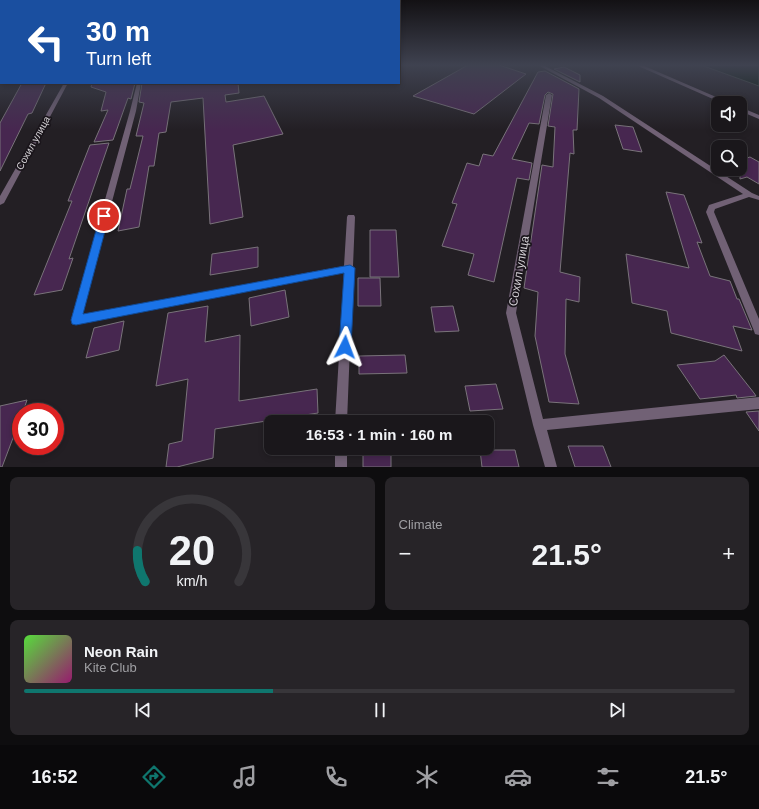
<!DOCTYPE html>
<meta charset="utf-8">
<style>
body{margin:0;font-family:Helvetica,sans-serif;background:#272428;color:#f1f3f6;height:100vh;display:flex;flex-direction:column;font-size:15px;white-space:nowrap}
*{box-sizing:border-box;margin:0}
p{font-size:13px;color:#9f9fa3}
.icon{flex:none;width:22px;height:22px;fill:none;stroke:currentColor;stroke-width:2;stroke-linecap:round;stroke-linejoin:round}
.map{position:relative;height:467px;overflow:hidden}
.drawer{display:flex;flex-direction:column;gap:10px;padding:10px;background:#0e0d0f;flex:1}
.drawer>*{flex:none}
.guide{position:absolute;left:0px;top:0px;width:400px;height:84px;box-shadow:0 2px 6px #0003,0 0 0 1px #38363a;background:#1a4fa0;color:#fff;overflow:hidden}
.buttons{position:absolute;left:711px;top:96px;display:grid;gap:8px}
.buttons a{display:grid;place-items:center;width:36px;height:36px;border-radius:8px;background:#1a171b;box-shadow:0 2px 6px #0003,0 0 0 1px #38363a;font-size:20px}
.speed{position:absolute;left:12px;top:403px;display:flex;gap:8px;font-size:20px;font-weight:700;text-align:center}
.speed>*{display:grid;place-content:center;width:52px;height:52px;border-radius:50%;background:#1a171b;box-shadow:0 2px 6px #0003,0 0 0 1px #38363a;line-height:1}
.speed .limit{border:6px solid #d22;background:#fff;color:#111}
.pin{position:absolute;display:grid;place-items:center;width:34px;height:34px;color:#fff;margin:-17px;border:2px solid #fff;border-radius:50%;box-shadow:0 1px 4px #0007}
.me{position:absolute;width:44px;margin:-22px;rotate:3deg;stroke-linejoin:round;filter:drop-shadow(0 0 3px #0008)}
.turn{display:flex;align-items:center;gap:14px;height:84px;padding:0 20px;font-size:18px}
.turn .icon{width:52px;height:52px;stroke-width:2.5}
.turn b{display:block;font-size:28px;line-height:34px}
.big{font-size:30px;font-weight:700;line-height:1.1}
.drawer .widget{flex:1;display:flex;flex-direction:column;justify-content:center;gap:6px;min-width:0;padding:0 14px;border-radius:8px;background:#272428}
.drawer .dial{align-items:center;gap:0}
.dial svg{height:104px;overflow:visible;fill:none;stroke:#38363a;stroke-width:7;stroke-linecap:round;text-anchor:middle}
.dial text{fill:#f1f3f6;stroke:none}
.song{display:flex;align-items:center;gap:12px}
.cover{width:48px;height:48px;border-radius:6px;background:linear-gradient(135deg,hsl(110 70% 55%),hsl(320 70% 35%))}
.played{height:4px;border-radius:2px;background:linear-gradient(90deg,#0f766e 35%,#38363a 35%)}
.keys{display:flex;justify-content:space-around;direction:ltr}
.heat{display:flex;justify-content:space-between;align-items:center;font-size:22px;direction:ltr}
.drawer .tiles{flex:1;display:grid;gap:10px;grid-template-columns:1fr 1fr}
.widget:last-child{grid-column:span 2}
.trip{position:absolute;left:264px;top:415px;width:230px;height:40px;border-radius:8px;background:#1a171b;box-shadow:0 2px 6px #0003,0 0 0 1px #38363a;font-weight:700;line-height:40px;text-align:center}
.dock{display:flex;height:64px;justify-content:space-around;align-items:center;background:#0a090b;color:#9f9fa3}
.dock .icon{width:28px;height:28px}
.dock .active{color:#0f766e}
.dock b{font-size:18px;color:#f1f3f6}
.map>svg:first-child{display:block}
.water{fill:#001305;stroke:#404c43}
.building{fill:#472750;stroke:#79737a}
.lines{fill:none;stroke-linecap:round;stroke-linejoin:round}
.street{fill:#716175;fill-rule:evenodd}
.route{fill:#1a73e8;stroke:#114b97}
.labels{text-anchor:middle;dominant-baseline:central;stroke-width:3.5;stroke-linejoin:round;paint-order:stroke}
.far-street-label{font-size:10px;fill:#d4d1d5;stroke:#1a151b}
.street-label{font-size:12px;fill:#d4d1d5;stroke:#1a151b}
</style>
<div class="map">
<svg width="759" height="467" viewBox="0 0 759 467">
<rect width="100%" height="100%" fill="#231f24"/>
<path class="water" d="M701,65h58v21z"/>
<path class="building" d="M468,65h31l27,9 -52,40 -61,-18z
M564,67l16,8v7l-26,-13z
M545,71l34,18 -2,41h-4l1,24 -4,-1 -10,119 20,5 -1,25 -13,-3 -1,55 14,50 -30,-2 -14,-66 3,-44 -14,-4 18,-123 11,2 2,-40 -7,-1 5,-32 -5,-2 -3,3 -6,29 -10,-1 -17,36 20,4 -3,17 -12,-2 -23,104 -26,-7 6,-21 -32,-8 15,-42 -5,-1 15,-40 12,3 4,-12 10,2 45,-84z
M22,83h24l-14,30 -4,1 -28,57v-48z
M92,83h43l-4,16 -3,-1 -15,42 -19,2 14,-32 -7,1 5,-19 -15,-5z
M142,83h96l1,10 -14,2 1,7 38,-6 19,38 -50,11 10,72 -33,7 -7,-126 -32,4 -5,30 -7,1 -5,33h-5l-10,61 -21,4 9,-42h3l13,-53h-7l8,-33 -5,-1z
M615,125l18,2 9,25 -19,-3z
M109,143l-40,116 4,-1 -11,32 -28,5 38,-94h-4l22,-56z
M750,157l9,5v22l-12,-7 -7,2v-19z
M666,192l18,3 18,48 -5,-1 13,34 20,5 7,18h2l13,31 -19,-4 9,25 -71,-18 -4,-22 -35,-8 -6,-49 63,14z
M370,230h26l3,47h-29z
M258,247v20l-48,8 2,-21z
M358,278h22l1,28h-23z
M285,290l4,27 -38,9 -2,-28z
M208,306l-3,36 35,-7 -1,66 78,-12 1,24 -103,16 -2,29 -36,9h-11l3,-23 13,-3 6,-62 -32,7 12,-73z
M453,306l6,25 -24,1 -4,-25z
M124,321l-5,29 -33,8 8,-30z
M405,355l2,18 -48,1v-18z
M724,355l30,38 2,3 -19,2 -1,-3 -36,4 -23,-34 38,-4z
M496,384l7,25 -33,2 -5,-25z
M27,400l-4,12h-2v5l-19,50h-2v-61z
M759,411v20l-13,-19z
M568,446h35l8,21h-36z
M363,448h28v19h-28z
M480,450h35l4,17h-37z"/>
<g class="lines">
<path class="street" d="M538,65h5l60,31 149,97 7,3v4l-10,-3 -34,12 -1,3 45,107v16l-4,-1 -1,-3 -48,-119 3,-7 34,-11 -144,-96z
M636,65h6l88,38h-8z
M64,83h4l-64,120 -4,2v-9z
M137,83h4l-5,28 -54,204 262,-49 3,-49 1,-2h6l1,2 -2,49 1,2 -1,2 -6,152h-12l9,-150 -268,52 -3,-1 -2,-3 59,-209z
M549,93l3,2 -36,218 27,106 216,-22v12l-212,21 10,37h-12l-12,-42 -27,-112 40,-218z
M740,107l19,8v4l-19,-8z
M335,448h12v19h-12z"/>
</g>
<linearGradient id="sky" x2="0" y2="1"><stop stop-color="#131114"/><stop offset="0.5" stop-color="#3f4250"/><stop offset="1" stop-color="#3f4250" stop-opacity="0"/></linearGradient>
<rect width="759" height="130" fill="url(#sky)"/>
<path class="route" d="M104,213l5,3 -26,98 267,-49 5,3 -4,79 -2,4 -4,1 -4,-1 -2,-4 5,-74 -268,52 -4,-1 -1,-4 29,-104z"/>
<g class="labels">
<g class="far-street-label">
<text transform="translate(33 143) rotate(-61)">Сохил улица</text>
</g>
<g class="street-label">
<text transform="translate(519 271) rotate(-80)">Сохил улица</text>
</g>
</g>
</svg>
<div class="buttons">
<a><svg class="icon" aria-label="sound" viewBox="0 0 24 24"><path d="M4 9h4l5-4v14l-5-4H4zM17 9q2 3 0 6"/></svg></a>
<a><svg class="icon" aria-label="search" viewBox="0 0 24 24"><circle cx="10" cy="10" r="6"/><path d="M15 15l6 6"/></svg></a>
</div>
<div class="speed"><div class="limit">30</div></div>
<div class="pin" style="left:104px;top:216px;background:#d93025"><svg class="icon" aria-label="arrive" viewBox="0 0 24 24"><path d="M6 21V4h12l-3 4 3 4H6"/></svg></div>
<svg class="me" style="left:345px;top:347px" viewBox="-20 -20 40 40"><path d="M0-17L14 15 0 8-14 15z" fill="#1a73e8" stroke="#fff" stroke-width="4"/></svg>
<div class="trip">16:53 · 1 min · 160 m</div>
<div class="guide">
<div class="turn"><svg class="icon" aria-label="left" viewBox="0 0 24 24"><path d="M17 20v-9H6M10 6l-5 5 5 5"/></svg><div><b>30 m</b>Turn left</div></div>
</div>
</div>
<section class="drawer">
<div class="tiles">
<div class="widget dial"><svg viewBox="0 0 100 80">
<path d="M14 69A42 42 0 1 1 86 69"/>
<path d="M14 69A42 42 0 0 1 8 45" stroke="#0f766e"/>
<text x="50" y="56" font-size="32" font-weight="700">20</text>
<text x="50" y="72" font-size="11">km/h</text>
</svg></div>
<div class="widget"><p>Climate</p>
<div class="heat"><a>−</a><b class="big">21.5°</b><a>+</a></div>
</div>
<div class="widget">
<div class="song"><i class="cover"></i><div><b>Neon Rain</b><p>Kite Club</p></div></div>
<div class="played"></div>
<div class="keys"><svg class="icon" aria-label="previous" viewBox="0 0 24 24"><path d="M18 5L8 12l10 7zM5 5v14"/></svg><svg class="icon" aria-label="pause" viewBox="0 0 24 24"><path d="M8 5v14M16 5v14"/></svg><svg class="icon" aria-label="next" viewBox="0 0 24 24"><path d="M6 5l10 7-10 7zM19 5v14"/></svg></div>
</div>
</div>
</section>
<nav class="dock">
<b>16:52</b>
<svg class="icon active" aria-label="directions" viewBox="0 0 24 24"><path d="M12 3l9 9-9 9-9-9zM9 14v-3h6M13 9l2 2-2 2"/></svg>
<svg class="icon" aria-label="music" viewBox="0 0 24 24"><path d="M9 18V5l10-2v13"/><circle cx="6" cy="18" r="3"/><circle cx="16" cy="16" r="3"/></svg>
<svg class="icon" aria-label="phone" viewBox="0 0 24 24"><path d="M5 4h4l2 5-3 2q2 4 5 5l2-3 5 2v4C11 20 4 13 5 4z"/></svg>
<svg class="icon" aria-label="climate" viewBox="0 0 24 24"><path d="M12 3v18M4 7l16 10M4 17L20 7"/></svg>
<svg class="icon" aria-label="car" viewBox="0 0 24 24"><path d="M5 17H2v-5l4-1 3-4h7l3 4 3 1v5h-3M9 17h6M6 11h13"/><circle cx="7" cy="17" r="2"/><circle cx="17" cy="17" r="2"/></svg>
<svg class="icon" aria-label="filters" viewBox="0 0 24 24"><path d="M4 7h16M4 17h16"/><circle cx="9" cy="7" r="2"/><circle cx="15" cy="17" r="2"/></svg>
<b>21.5°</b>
</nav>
